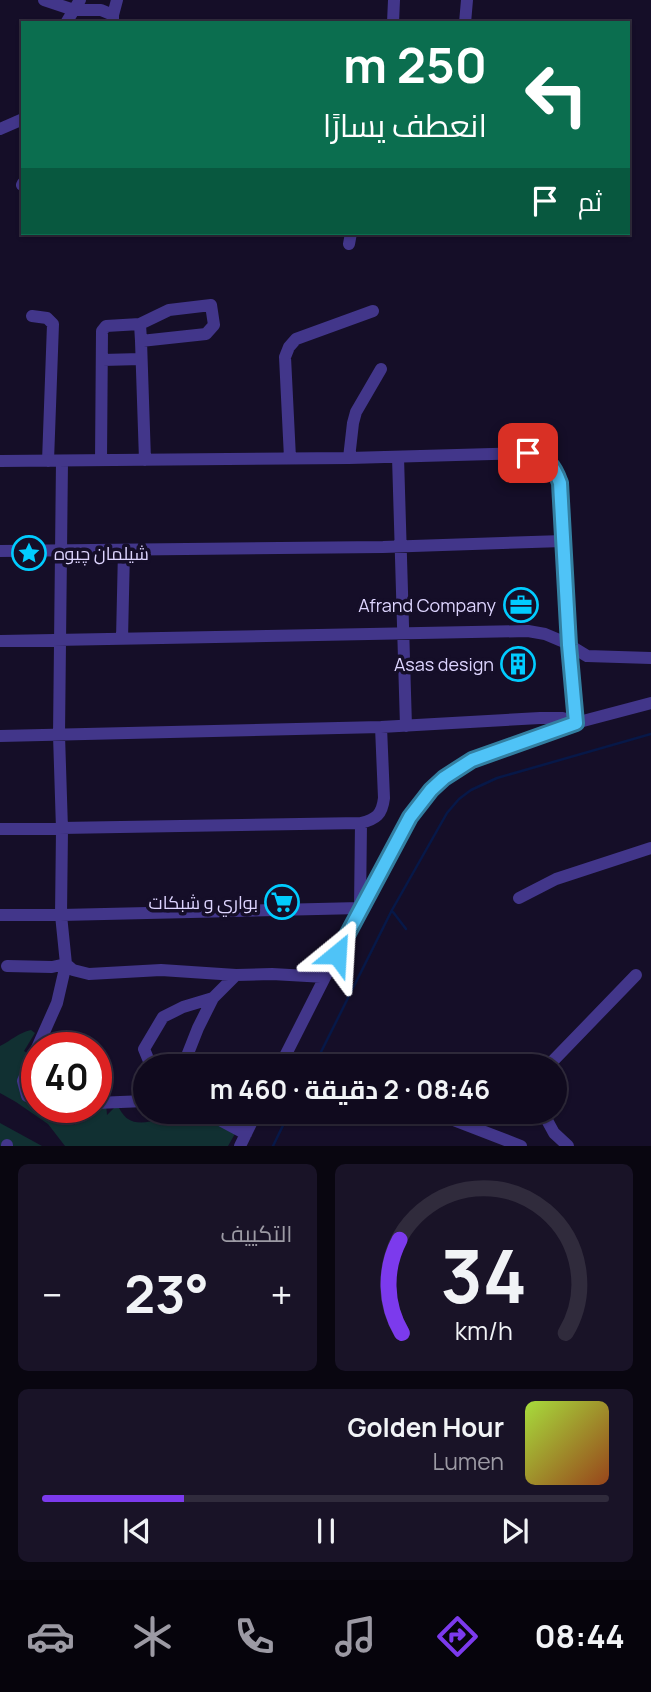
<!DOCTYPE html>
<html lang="ar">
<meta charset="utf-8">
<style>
body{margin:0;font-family:Manrope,Cairo,sans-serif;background:#191327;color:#f1f3f6;direction:rtl;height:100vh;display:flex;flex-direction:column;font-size:26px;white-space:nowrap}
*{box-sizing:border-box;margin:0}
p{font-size:23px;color:#9c9aa4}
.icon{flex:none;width:38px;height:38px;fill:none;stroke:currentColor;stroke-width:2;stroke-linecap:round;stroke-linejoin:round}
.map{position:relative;height:1146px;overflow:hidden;direction:ltr}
.sheet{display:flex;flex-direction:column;gap:18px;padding:18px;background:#090610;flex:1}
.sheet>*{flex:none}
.hud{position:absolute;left:21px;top:21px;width:609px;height:214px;border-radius:0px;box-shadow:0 2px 5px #0004,0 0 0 2px #302b3c;direction:rtl;background:#0b6e4f;color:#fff;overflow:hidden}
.speed{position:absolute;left:21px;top:1032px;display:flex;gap:14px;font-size:35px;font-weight:700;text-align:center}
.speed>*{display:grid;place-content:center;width:91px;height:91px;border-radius:50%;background:#100a1e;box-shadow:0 2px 5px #0004,0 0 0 2px #302b3c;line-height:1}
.speed .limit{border:10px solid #d22;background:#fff;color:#111}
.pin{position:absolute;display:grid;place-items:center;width:60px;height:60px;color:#fff;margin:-30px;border-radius:14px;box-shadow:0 4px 10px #0006}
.me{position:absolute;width:77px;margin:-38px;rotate:27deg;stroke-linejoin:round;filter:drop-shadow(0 0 5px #0008)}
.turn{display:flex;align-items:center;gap:24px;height:147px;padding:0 28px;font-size:32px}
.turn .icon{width:91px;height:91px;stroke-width:2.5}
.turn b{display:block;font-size:49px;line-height:60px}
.then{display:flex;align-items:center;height:66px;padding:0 28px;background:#0003;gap:14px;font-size:26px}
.big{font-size:52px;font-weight:700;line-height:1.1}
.sheet .tile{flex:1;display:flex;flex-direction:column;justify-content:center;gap:10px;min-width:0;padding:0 24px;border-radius:10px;background:#191327}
.sheet .dial{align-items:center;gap:0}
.dial svg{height:182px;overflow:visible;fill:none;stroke:#302b3c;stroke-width:7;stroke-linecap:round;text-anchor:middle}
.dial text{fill:#f1f3f6;stroke:none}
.song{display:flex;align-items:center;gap:21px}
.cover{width:84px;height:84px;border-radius:10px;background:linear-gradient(135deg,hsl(80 70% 55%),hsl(20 70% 35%))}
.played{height:7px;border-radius:4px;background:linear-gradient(90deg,#7c3aed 25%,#302b3c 25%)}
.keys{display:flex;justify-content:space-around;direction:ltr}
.heat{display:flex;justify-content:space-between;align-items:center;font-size:38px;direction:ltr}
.sheet .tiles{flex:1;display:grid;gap:18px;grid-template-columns:1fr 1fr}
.tile:last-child{grid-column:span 2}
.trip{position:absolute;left:133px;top:1054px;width:434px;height:70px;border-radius:35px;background:#100a1e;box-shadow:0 2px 5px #0004,0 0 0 2px #302b3c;font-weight:700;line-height:70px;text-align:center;direction:rtl}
.tabs{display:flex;height:112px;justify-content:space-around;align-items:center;background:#06040c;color:#9c9aa4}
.tabs .icon{width:49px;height:49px}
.tabs .on{color:#7c3aed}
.tabs b{font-size:32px;color:#f1f3f6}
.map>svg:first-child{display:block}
.green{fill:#113032}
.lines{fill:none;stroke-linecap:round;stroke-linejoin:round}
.stream{stroke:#071848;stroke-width:2.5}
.minor{stroke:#42368a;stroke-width:12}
.route-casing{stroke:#337fa1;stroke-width:18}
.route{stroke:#4fc3f7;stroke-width:12}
.labels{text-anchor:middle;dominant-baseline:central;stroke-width:7;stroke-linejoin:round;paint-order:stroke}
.poi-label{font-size:18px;fill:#ded5ff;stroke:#150e28;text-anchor:end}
</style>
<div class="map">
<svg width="651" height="1146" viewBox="0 0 651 1146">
<rect width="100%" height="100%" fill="#150e28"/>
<path class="green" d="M31,1030l4,3 -11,18 13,9v48h24l13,17 18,-17h4l10,-6 1,13 10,-10c3,4 6,11 11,14 11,8 35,1 45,-8h75l-20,35h-163l-17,-22 -32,-22 -16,-9v-47c12,-6 18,-13 31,-16z
M0,1123l42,23h-42z"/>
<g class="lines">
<path class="stream" d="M393,912l13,17
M314,1066l78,-156 55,-97 12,-14 12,-9 26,-12 154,-44
M273,1146l17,-35"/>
<path class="minor" d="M44,0l30,10h27l12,5
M113,22v-7l4,-15
M66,23l14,-23
M393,23l1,-23
M465,23l2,-23
M0,129l23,-10
M22,185l1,-2
M349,244l2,-11
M32,316l15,2 6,6 -5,137
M141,341l65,-7 8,-9 -3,-20 -42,5 -29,14 1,17 4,119
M102,360l39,-1
M398,457l8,269
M290,458l-5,-101 4,-10 7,-8 77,-28
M349,458l4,-35 3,-11 25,-43
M101,460l1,-129 4,-5 34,-2
M0,461l349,-3 179,-5c20,6 25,11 32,30l9,162 7,78 -13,-5h-23l-159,9 -381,9
M0,551l383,-4 180,-6
M122,639l2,-89
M0,641l528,-10 17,3 19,8 23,14 64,2
M361,823c15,-4 21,-8 23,-25l-3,-71
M0,829l361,-6 -1,85 -299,7h-61
M519,898l37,-19 95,-31
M66,964l7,6 16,4 72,-4 75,5 36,-1 53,3
M7,966l45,1 14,-3
M37,1048l20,-45 9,-39 -5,-49 1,-86 -3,-94 3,-274
M37,1049l-14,32 4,15 10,5
M151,1066l-7,-17 19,-32 20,-10 30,-9
M183,1066l15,-38 15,-30 23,-23
M280,1066l80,-158 50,-91 21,-27 13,-12 28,-18 92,-34 87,-23
M548,1066l88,-91
M96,1103l49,-2
M203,1111l43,23
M430,1111l91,35
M542,1111l12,22 14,13
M7,1145v1
M240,1146l17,-35"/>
</g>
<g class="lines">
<g class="route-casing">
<path id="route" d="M337,954l73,-137 21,-27 13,-12 28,-18 104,-37 -7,-78 -9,-162c-7,-19 -12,-24 -32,-30"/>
</g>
<use href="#route" class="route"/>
</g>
<defs>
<g id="sight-ring" transform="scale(1.75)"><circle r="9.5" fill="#150e28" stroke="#01ccff" stroke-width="1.5"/><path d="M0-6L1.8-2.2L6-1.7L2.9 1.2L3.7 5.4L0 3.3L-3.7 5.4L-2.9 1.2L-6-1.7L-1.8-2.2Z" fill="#01ccff"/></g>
<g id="office-ring" transform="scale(1.75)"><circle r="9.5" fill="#150e28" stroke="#01ccff" stroke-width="1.5"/><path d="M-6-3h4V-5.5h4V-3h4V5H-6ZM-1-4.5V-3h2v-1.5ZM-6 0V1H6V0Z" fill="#01ccff"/></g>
<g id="building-ring" transform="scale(1.75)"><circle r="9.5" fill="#150e28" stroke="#01ccff" stroke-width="1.5"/><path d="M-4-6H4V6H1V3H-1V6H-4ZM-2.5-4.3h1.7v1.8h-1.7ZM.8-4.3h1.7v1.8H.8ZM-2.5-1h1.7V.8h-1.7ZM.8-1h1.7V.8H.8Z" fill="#01ccff"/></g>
<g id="supermarket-ring" transform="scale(1.75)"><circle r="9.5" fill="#150e28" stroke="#01ccff" stroke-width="1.5"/><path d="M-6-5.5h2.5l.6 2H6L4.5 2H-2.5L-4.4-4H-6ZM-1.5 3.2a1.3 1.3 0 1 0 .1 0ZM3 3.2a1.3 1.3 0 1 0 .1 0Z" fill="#01ccff"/></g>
</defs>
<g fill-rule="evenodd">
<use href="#sight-ring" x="29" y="553"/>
<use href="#office-ring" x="521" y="605"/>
<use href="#building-ring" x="518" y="664"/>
<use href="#supermarket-ring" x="282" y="902"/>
</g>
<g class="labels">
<g class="poi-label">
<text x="54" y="553" text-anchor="start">شيلمان چیوه</text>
<text x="496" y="605">Afrand Company</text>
<text x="494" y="664">Asas design</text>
<text x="258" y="902">بواري و شبكات</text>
</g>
</g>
</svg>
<div class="speed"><div class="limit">40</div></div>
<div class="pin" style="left:528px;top:453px;background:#d93025"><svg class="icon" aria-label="arrive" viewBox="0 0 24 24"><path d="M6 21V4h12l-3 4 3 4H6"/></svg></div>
<svg class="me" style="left:337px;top:954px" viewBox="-20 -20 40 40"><path d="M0-17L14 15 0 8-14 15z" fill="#4fc3f7" stroke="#fff" stroke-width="4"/></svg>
<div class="trip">08:46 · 2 دقيقة · 460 m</div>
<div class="hud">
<div class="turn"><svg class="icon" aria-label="left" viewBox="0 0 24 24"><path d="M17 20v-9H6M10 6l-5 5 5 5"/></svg><div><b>250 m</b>انعطف يسارًا</div></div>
<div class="then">ثم<svg class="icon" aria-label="arrive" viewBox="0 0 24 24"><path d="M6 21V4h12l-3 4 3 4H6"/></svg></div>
</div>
</div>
<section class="sheet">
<div class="tiles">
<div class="tile dial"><svg viewBox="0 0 100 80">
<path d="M14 69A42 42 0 1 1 86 69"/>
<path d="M14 69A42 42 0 0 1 13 28" stroke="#7c3aed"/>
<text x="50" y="56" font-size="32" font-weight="700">34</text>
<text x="50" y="72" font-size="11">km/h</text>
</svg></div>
<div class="tile"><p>التكييف</p>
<div class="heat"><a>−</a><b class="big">23°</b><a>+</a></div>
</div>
<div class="tile">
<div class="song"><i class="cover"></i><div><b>Golden Hour</b><p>Lumen</p></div></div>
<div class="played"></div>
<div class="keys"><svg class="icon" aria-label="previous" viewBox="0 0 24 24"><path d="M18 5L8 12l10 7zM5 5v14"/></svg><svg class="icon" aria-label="pause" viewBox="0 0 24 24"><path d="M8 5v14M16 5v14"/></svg><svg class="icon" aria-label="next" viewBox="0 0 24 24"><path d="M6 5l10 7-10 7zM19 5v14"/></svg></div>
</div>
</div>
</section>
<nav class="tabs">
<b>08:44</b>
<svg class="icon on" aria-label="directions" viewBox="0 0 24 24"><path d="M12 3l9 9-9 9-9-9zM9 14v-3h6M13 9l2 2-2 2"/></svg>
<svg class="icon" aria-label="music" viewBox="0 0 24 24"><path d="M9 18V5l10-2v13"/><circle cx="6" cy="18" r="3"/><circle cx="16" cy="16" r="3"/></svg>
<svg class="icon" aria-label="phone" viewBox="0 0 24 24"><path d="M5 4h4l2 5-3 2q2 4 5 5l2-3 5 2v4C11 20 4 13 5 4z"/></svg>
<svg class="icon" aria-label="climate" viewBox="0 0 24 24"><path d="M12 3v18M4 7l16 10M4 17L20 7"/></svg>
<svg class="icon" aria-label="car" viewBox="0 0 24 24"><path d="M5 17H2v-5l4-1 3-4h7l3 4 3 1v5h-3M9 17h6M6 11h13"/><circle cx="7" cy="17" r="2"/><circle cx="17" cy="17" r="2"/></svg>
</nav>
